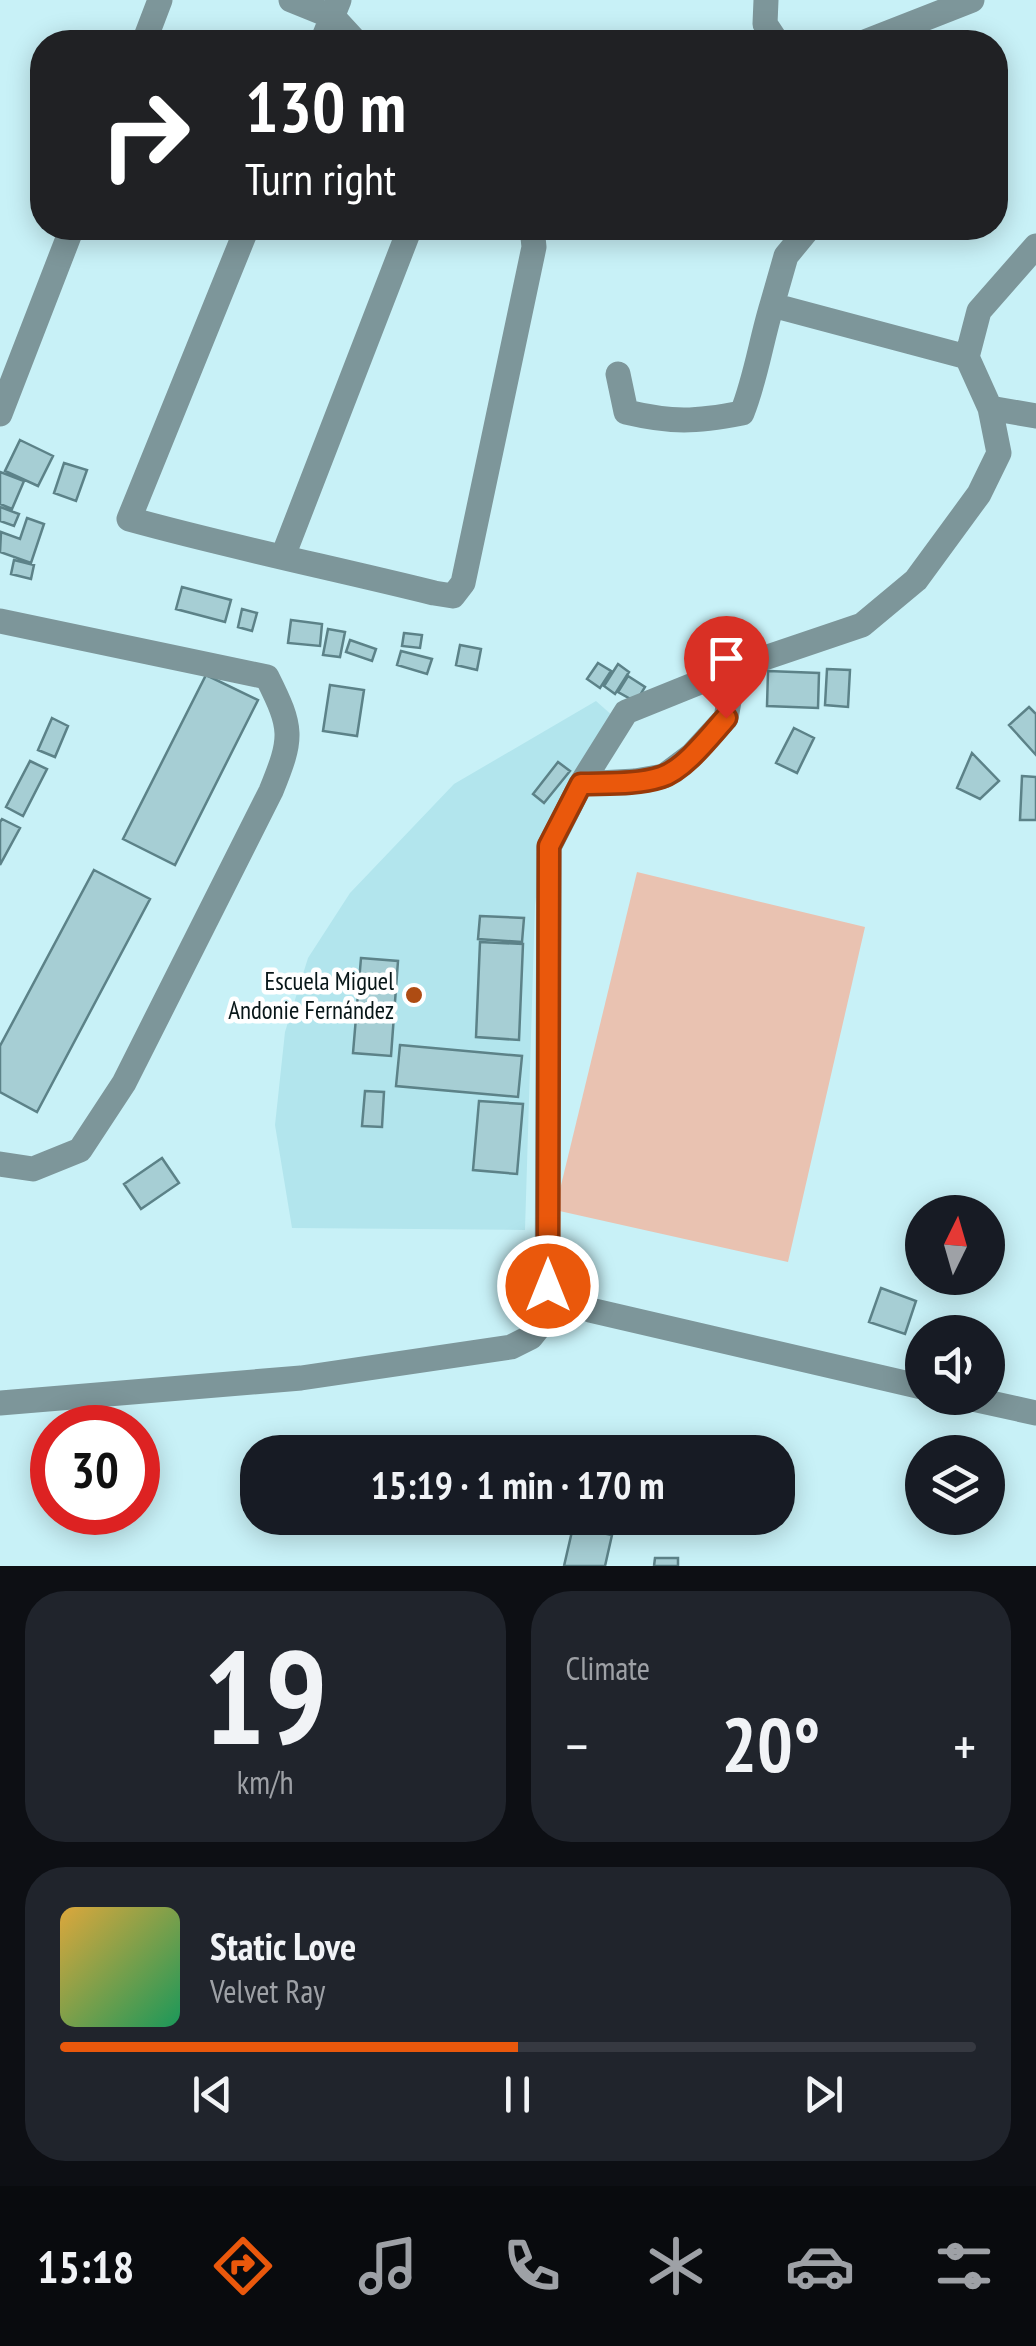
<!DOCTYPE html>
<meta charset="utf-8">
<style>
body{margin:0;font-family:"PT Sans Narrow",sans-serif;background:#20242c;color:#f1f3f6;height:100vh;display:flex;flex-direction:column;font-size:38px;white-space:nowrap}
*{box-sizing:border-box;margin:0}
p{font-size:32px;color:#9ea1a6}
.icon{flex:none;width:55px;height:55px;fill:none;stroke:currentColor;stroke-width:2;stroke-linecap:round;stroke-linejoin:round}
.map{position:relative;height:1566px;overflow:hidden}
.side{display:flex;flex-direction:column;gap:25px;padding:25px;background:#0d0f14;flex:1}
.side>*{flex:none}
.top-card{position:absolute;left:30px;top:30px;width:978px;height:210px;border-radius:40px;box-shadow:0 5px 25px #0003;background:#202124;color:#fff;overflow:hidden}
.needle{width:65px;rotate:5deg}
.buttons{position:absolute;left:905px;top:1195px;display:grid;gap:20px}
.buttons a{display:grid;place-items:center;width:100px;height:100px;border-radius:50%;background:#171b24;box-shadow:0 5px 25px #0003;font-size:50px}
.speed{position:absolute;left:30px;top:1405px;display:flex;gap:20px;font-size:50px;font-weight:700;text-align:center}
.speed>*{display:grid;place-content:center;width:130px;height:130px;border-radius:50%;background:#171b24;box-shadow:0 5px 25px #0003;line-height:1}
.speed .limit{border:15px solid #d22;background:#fff;color:#111}
.pin{position:absolute;display:grid;place-items:center;width:85px;height:85px;color:#fff;margin:-102px -42px;border-radius:50% 50% 50% 0;rotate:-45deg;box-shadow:0 0 10px #0007}
.pin .icon{rotate:45deg}
.me{position:absolute;width:110px;margin:-55px;rotate:0deg;stroke-linejoin:round;filter:drop-shadow(0 0 8px #0008)}
.turn{display:flex;align-items:center;gap:35px;height:210px;padding:0 50px;font-size:45px}
.turn .icon{width:130px;height:130px;stroke-width:2.5}
.turn b{display:block;font-size:70px;line-height:85px}
.big{font-size:75px;font-weight:800;line-height:1.1}
.side .widget{flex:1;display:flex;flex-direction:column;justify-content:center;gap:15px;min-width:0;padding:0 35px;border-radius:40px;background:#20242c}
.side .dial{align-items:center;gap:0}
.dial b{font-size:130px;line-height:1}
.song{display:flex;align-items:center;gap:30px}
.cover{width:120px;height:120px;border-radius:15px;background:linear-gradient(135deg,hsl(40 70% 55%),hsl(150 70% 35%))}
.played{height:10px;border-radius:5px;background:linear-gradient(90deg,#ea580c 50%,#363941 50%)}
.keys{display:flex;justify-content:space-around;direction:ltr}
.heat{display:flex;justify-content:space-between;align-items:center;font-size:55px;direction:ltr}
.side .tiles{flex:1;display:grid;gap:25px;grid-template-columns:1fr 1fr}
.widget:last-child{grid-column:span 2}
.trip{position:absolute;left:240px;top:1435px;width:555px;height:100px;border-radius:40px;background:#171b24;box-shadow:0 5px 25px #0003;font-weight:800;line-height:100px;text-align:center}
.menu{display:flex;height:160px;justify-content:space-around;align-items:center;background:#090b0e;color:#9ea1a6}
.menu .icon{width:70px;height:70px}
.menu .on{color:#ea580c}
.menu b{font-size:45px;color:#f1f3f6}
.map>svg:first-child{display:block}
.built{fill:#b2e5ed}
.green{fill:#e9c2b1}
.building{fill:#a6ced4;stroke:#5c8288;stroke-width:2.5}
.lines{fill:none;stroke-linecap:round;stroke-linejoin:round}
.minor{stroke:#7d969a;stroke-width:25}
.route-casing{stroke:#983908;stroke-width:25}
.route{stroke:#ea580c;stroke-width:18}
.poi-dot{fill:#ae4c13;stroke:#fff;stroke-width:4}
.labels{text-anchor:middle;dominant-baseline:central;stroke-width:9;stroke-linejoin:round;paint-order:stroke}
.poi-label{font-size:25px;fill:#071618;stroke:#fff;text-anchor:end}
</style>
<div class="map">
<svg width="1036" height="1566" viewBox="0 0 1036 1566">
<rect width="100%" height="100%" fill="#c8f1f7"/>
<path class="built" d="M596,701l18,16 -71,125 -8,63 -10,325 -233,-2 -17,-103 10,-93 23,-74 42,-65 104,-109z"/>
<path class="green" d="M637,872l228,55 -77,335 -233,-52z"/>
<path class="building" d="M20,440l33,16 -15,30 -33,-15z
M64,463l23,7 -11,31 -22,-8z
M0,472l24,9 -12,28 -12,-5z
M0,507l19,7 -5,12 -14,-5z
M27,518l17,6 -13,39 -31,-11 1,-20 19,7z
M14,560l20,5 -3,14 -20,-5z
M182,587l49,13 -6,22 -49,-13z
M242,609l15,4 -5,18 -14,-4z
M291,620l31,4 -2,22 -32,-3z
M328,629l17,3 -5,25 -17,-2z
M404,633l18,2 -2,13 -18,-2z
M350,640l26,9 -4,12 -26,-9z
M460,645l21,4 -4,21 -21,-5z
M401,651l31,8 -5,15 -30,-9z
M598,663l13,8 -11,17 -13,-9z
M618,664l11,8 -14,22 -11,-8z
M827,669l23,1 -2,37 -23,-2z
M768,671l51,2 -1,35 -51,-2z
M206,675l52,25 -83,165 -52,-26z
M628,676l17,11 -9,15 -18,-10z
M330,685l34,5 -7,46 -34,-5z
M1029,707l7,7v41l-27,-30z
M52,718l16,8 -13,31 -17,-7z
M794,728l20,10 -17,35 -21,-10z
M972,753l27,28 -19,18 -23,-11z
M30,761l17,8 -24,47 -17,-9z
M558,762l12,9 -26,32 -11,-9z
M1022,776l14,1v43h-16z
M2,819l18,9 -20,37v-43z
M94,870l56,29 -113,213 -37,-20v-46z
M480,916l44,2 -2,24 -44,-3z
M480,942l43,2 -4,96 -43,-3z
M361,958l37,3 -7,95 -38,-3z
M400,1045l122,11 -4,41 -122,-11z
M365,1091l19,1 -2,35 -20,-1z
M479,1101l44,3 -6,70 -44,-4z
M162,1158l17,25 -38,26 -17,-25z
M881,1288l35,13 -11,33 -36,-12z
M573,1527l39,8 -7,31h-41z
M655,1558h23v8h-24z"/>
<g class="lines">
<path class="minor" d="M291,0l42,17 23,25
M766,0l-1,24 12,18
M144,42l16,-42
M322,42l17,-42
M865,42l107,-42
M247,228l-118,291c101,28 204,49 305,74l19,3 10,-13 71,-336 -2,-19
M772,305l14,-49 23,-28
M618,374l8,38c47,11 69,10 116,1 14,-35 19,-72 30,-108l195,52
M990,408l46,8
M0,414l72,-186
M283,556l127,-328
M0,621l267,56c26,52 26,60 4,114l-147,292 -44,67 -47,19 -33,-5
M581,784l54,-3 29,-5 28,-21 34,-37 9,-50
M548,1286l42,24 332,77
M968,1398l68,15
M0,1403l301,-25 210,-31 20,-10 16,-20 2,-470 32,-63 45,-72 109,-44 127,-43 54,-45 63,-86 20,-41 -9,-45 -23,-51 12,-46 57,-65"/>
</g>
<g class="lines">
<g class="route-casing">
<path id="route" d="M548,1286l1,-440 32,-62c26,-1 55,1 80,-7 23,-7 49,-41 65,-59"/>
</g>
<use href="#route" class="route"/>
</g>
<circle class="poi-dot" cx="414" cy="995" r="10"/>
<g class="labels">
<g class="poi-label">
<text x="394" y="981">Escuela Miguel<tspan x="394" dy="29">Andonie Fernández</tspan></text>
</g>
</g>
</svg>
<div class="buttons">
<a><svg class="needle" viewBox="-14 -14 28 28"><path d="M0-13l5 13h-10z" fill="#e53935"/><path d="M0 13l5-13h-10z" fill="#9ea1a6"/></svg></a>
<a><svg class="icon" aria-label="sound" viewBox="0 0 24 24"><path d="M4 9h4l5-4v14l-5-4H4zM17 9q2 3 0 6"/></svg></a>
<a><svg class="icon" aria-label="layers" viewBox="0 0 24 24"><path d="M12 4l9 5-9 5-9-5zM3 14l9 5 9-5"/></svg></a>
</div>
<div class="speed"><div class="limit">30</div></div>
<div class="pin" style="left:726px;top:718px;background:#d93025"><svg class="icon" aria-label="arrive" viewBox="0 0 24 24"><path d="M6 21V4h12l-3 4 3 4H6"/></svg></div>
<svg class="me" style="left:548px;top:1286px" viewBox="-20 -20 40 40"><circle r="17" fill="#ea580c" stroke="#fff" stroke-width="3"/><path d="M0-11L8 9 0 5-8 9z" fill="#fff"/></svg>
<div class="trip">15:19 · 1 min · 170 m</div>
<div class="top-card">
<div class="turn"><svg class="icon" aria-label="right" viewBox="0 0 24 24"><path d="M7 20v-9h11M14 6l5 5-5 5"/></svg><div><b>130 m</b>Turn right</div></div>
</div>
</div>
<section class="side">
<div class="tiles">
<div class="widget dial"><b>19</b><p>km/h</p></div>
<div class="widget"><p>Climate</p>
<div class="heat"><a>−</a><b class="big">20°</b><a>+</a></div>
</div>
<div class="widget">
<div class="song"><i class="cover"></i><div><b>Static Love</b><p>Velvet Ray</p></div></div>
<div class="played"></div>
<div class="keys"><svg class="icon" aria-label="previous" viewBox="0 0 24 24"><path d="M18 5L8 12l10 7zM5 5v14"/></svg><svg class="icon" aria-label="pause" viewBox="0 0 24 24"><path d="M8 5v14M16 5v14"/></svg><svg class="icon" aria-label="next" viewBox="0 0 24 24"><path d="M6 5l10 7-10 7zM19 5v14"/></svg></div>
</div>
</div>
</section>
<nav class="menu">
<b>15:18</b>
<svg class="icon on" aria-label="directions" viewBox="0 0 24 24"><path d="M12 3l9 9-9 9-9-9zM9 14v-3h6M13 9l2 2-2 2"/></svg>
<svg class="icon" aria-label="music" viewBox="0 0 24 24"><path d="M9 18V5l10-2v13"/><circle cx="6" cy="18" r="3"/><circle cx="16" cy="16" r="3"/></svg>
<svg class="icon" aria-label="phone" viewBox="0 0 24 24"><path d="M5 4h4l2 5-3 2q2 4 5 5l2-3 5 2v4C11 20 4 13 5 4z"/></svg>
<svg class="icon" aria-label="climate" viewBox="0 0 24 24"><path d="M12 3v18M4 7l16 10M4 17L20 7"/></svg>
<svg class="icon" aria-label="car" viewBox="0 0 24 24"><path d="M5 17H2v-5l4-1 3-4h7l3 4 3 1v5h-3M9 17h6M6 11h13"/><circle cx="7" cy="17" r="2"/><circle cx="17" cy="17" r="2"/></svg>
<svg class="icon" aria-label="filters" viewBox="0 0 24 24"><path d="M4 7h16M4 17h16"/><circle cx="9" cy="7" r="2"/><circle cx="15" cy="17" r="2"/></svg>
</nav>
